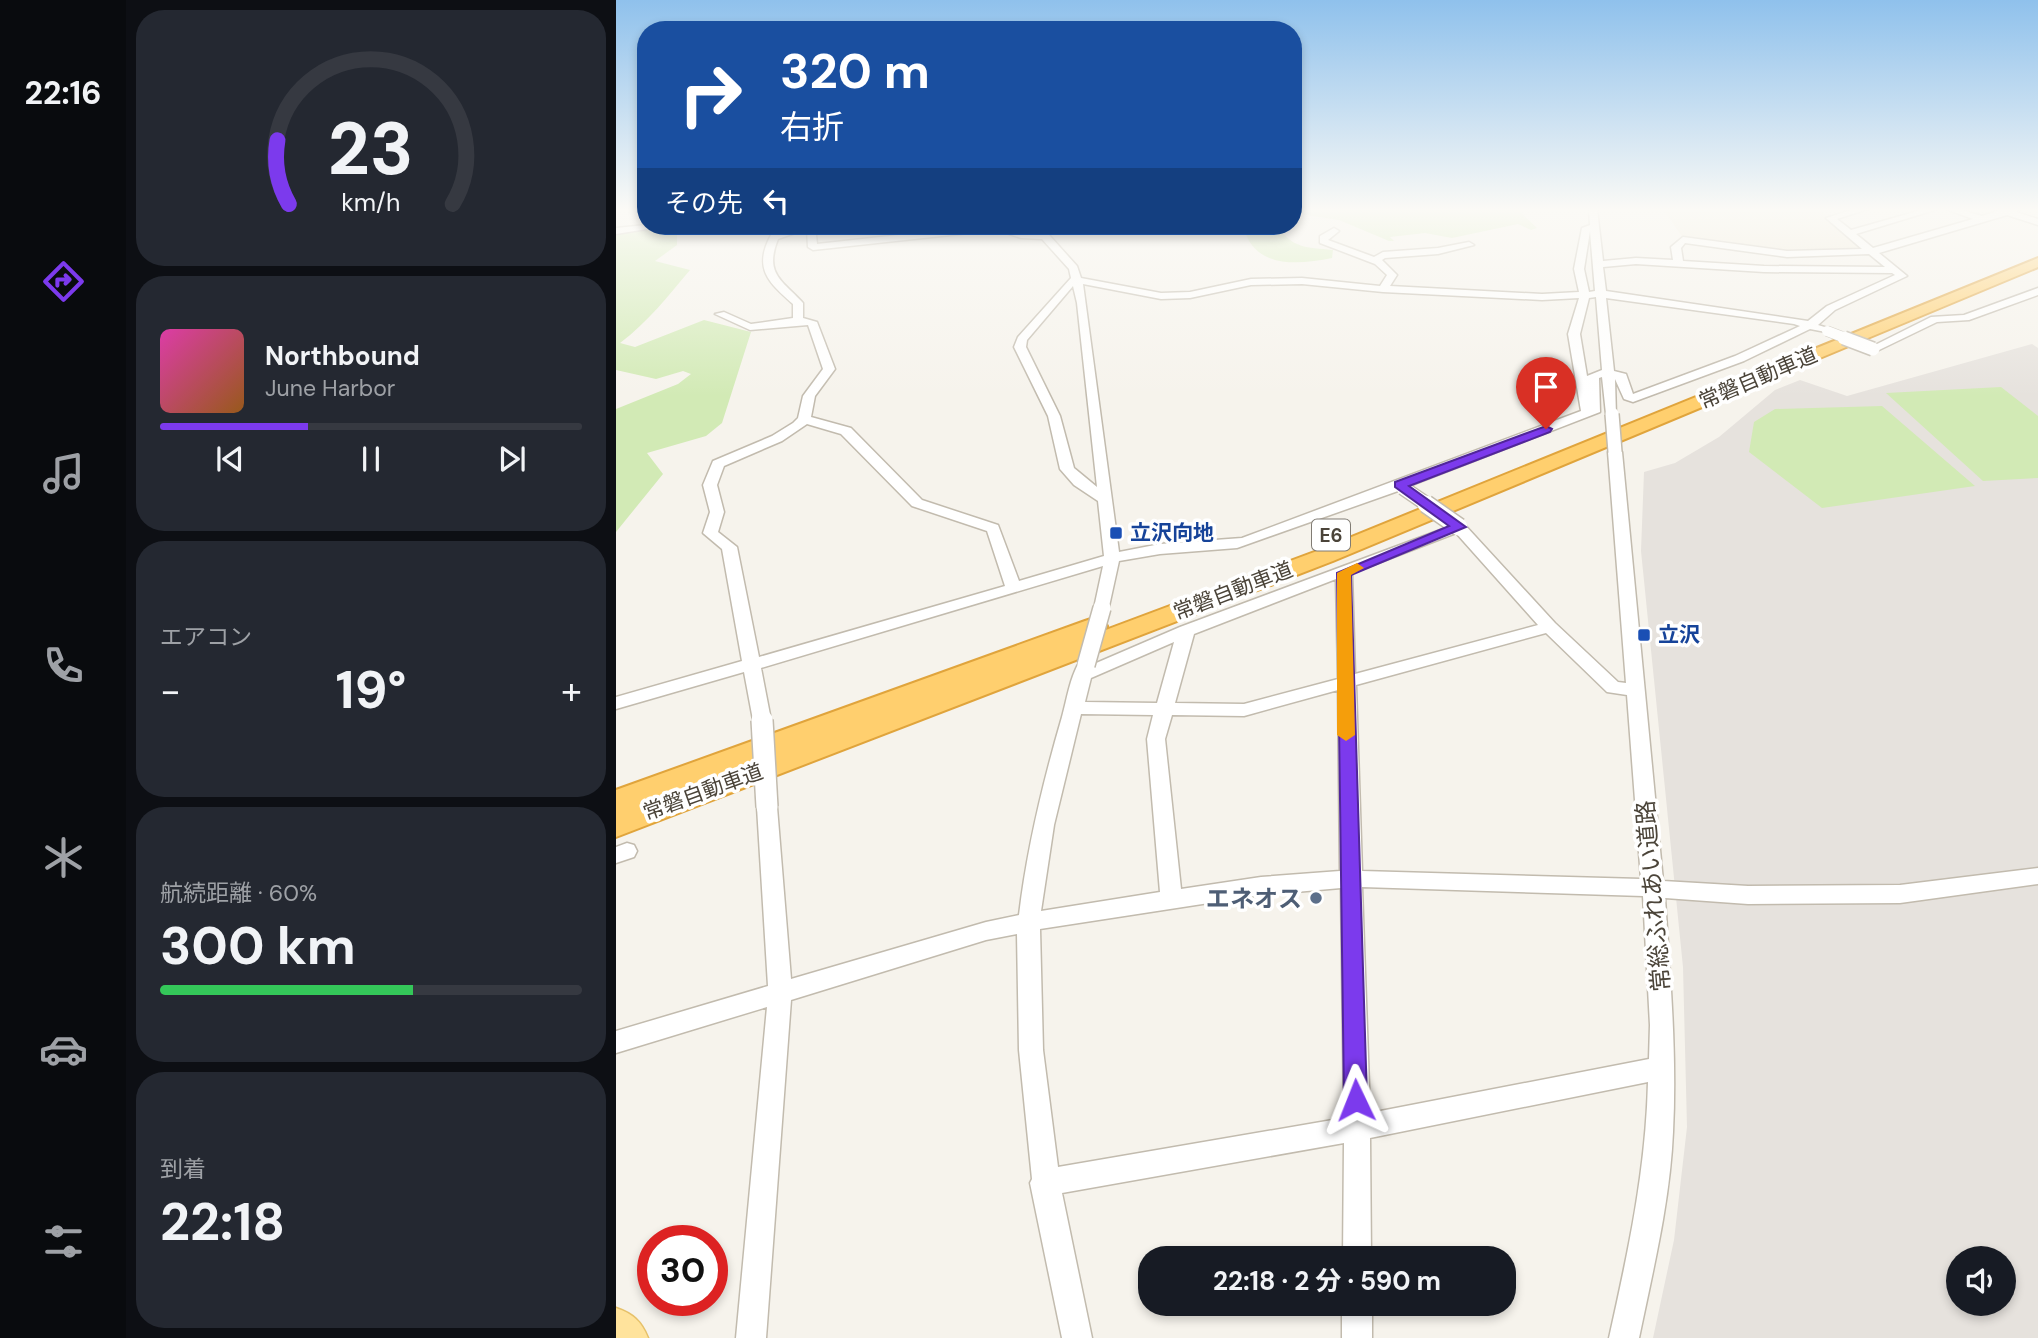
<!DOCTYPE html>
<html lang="ja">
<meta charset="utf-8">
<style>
body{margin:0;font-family:"DM Sans","Noto Sans JP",sans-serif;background:#242831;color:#f1f3f6;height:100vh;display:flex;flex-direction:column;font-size:26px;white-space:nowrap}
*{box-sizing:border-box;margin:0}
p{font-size:23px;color:#9ea1a6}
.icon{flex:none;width:38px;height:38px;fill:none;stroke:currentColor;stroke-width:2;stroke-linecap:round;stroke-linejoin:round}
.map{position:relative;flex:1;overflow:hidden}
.details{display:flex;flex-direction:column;gap:10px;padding:10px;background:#0d0f14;width:490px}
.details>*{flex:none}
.banner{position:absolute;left:21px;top:21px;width:665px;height:214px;border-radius:28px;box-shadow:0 4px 10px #0003;background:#1a4fa0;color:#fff;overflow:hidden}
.controls{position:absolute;left:1330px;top:1246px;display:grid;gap:14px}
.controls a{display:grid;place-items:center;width:70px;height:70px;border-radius:50%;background:#171b24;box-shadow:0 4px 10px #0003;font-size:35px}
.speed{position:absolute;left:21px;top:1225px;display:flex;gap:14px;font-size:35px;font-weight:700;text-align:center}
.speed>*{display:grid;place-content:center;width:91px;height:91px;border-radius:50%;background:#171b24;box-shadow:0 4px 10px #0003;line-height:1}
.speed .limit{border:10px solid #d22;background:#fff;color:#111}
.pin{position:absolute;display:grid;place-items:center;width:60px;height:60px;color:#fff;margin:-72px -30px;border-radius:50% 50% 50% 0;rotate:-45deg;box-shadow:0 0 7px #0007}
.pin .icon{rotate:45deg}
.me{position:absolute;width:77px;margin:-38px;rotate:358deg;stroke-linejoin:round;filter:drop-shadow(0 0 5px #0008)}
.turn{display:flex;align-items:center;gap:24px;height:147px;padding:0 28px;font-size:32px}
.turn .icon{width:91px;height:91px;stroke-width:2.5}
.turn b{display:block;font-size:49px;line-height:60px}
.then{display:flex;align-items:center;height:66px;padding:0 28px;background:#0003;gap:14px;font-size:26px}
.big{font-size:52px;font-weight:700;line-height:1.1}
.details .widget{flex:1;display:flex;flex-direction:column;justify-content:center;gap:10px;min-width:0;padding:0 24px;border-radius:28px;background:#242831}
.details .dial{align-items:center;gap:0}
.dial svg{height:182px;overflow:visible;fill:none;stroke:#363941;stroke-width:7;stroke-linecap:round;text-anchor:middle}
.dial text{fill:#f1f3f6;stroke:none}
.song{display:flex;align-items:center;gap:21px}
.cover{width:84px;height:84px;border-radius:10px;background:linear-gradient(135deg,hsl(320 70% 55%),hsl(30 70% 35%))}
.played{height:7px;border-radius:4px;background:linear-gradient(90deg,#7c3aed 35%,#363941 35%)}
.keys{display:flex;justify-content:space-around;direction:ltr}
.heat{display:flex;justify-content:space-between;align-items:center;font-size:38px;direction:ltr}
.charge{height:10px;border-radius:5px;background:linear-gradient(90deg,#34c759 60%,#363941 0)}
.trip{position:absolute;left:522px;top:1246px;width:378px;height:70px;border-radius:28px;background:#171b24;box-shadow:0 4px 10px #0003;font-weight:700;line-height:70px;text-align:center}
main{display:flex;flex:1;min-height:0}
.tab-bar{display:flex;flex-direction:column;width:126px;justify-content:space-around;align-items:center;background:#090b0e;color:#9ea1a6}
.tab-bar .icon{width:49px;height:49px}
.tab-bar .selected{color:#7c3aed}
.tab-bar b{font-size:32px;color:#f1f3f6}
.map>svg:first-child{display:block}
.industrial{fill:#e6e2dd;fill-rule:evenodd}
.education{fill:#efe8d6}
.green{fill:#d2eab5}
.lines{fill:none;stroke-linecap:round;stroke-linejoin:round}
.minor-casing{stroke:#c2bbae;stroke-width:3}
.major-casing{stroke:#e6c16a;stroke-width:3}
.highway-casing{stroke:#e0a43c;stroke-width:4}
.minor{fill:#fff;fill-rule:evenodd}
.major{fill:#ffe39c;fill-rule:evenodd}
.highway{fill:#ffcf6e;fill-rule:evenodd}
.minor-bridge-far3-casing{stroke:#c2bbae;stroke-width:11;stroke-linecap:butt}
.minor-bridge-far2-casing{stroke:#c2bbae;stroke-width:16;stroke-linecap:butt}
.minor-bridge-far1-casing{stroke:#c2bbae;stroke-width:20;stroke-linecap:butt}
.minor-bridge-casing{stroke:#c2bbae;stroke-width:24;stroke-linecap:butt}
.minor-bridge-far3{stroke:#fff;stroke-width:10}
.minor-bridge-far2{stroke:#fff;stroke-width:13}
.minor-bridge-far1{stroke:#fff;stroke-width:17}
.minor-bridge{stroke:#fff;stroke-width:21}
.route{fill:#7c3aed;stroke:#51269a;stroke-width:2}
.slow{fill:#f59e0b}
.transit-dot{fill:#1a4fb4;stroke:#fff;stroke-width:2.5}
.service-dot{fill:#5c6f8a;stroke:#fff;stroke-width:2.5}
.labels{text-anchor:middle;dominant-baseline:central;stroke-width:7;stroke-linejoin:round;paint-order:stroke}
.shield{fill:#fff;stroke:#817c74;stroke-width:2}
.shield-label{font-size:19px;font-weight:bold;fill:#4b4439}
.street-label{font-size:21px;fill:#4b4439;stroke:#fff}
.transit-label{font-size:21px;font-weight:bold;fill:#164399;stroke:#fff;text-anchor:start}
.near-street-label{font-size:24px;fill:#4b4439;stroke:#fff}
.near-service-label{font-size:24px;font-weight:bold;fill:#4e5e75;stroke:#fff;text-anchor:end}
</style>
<main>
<nav class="tab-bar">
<b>22:16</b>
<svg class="icon selected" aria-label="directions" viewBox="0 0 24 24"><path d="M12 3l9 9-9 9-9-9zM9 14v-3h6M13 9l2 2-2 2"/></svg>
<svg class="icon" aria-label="music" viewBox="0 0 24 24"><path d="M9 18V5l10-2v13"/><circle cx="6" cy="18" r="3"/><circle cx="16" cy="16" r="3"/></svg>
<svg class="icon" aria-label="phone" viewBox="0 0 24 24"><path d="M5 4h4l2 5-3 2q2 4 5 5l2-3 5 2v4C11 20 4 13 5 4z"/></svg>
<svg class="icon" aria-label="climate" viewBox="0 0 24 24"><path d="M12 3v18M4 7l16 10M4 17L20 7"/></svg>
<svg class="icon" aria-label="car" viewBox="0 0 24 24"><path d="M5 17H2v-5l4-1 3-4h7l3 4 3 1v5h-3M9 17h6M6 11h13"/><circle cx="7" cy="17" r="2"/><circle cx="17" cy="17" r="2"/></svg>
<svg class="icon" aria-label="filters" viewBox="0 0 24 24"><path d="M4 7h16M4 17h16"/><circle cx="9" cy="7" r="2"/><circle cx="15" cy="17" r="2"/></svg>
</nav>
<section class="details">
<div class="widget dial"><svg viewBox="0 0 100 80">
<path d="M14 69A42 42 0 1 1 86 69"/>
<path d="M14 69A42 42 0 0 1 9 41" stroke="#7c3aed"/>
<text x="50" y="56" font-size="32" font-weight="700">23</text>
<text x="50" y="72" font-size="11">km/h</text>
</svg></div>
<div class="widget">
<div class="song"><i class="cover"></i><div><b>Northbound</b><p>June Harbor</p></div></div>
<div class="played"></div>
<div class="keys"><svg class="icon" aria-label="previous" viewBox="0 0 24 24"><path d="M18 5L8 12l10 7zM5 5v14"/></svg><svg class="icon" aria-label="pause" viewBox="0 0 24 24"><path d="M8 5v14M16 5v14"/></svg><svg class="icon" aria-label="next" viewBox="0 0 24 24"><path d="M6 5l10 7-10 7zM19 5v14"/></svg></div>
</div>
<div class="widget"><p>エアコン</p>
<div class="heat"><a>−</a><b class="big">19°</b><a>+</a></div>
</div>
<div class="widget"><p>航続距離 · 60%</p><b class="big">300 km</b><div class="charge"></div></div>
<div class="widget"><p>到着</p><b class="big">22:18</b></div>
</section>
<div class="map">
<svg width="1422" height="1338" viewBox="0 0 1422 1338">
<rect width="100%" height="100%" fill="#f6f3ec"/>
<path class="industrial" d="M1416,344l6,4v990h-385l21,-98 13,-113 -4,-160 -42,-416 3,-79 31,-9 44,-26 56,-47 25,-10 47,16zM1342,1258h46v46h-46z"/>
<path class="education" d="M1047,209h155l50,41 -77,2 -108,-14z"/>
<path class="green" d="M677,209h224l20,19 -6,2 -13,-6 -66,14 -27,-5 -35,4 4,4h-5l-50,-21 -46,-7z
M50,226l11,7v12l-22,16 35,9c-23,27 -41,51 -70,73l15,4 69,-27 47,12 -29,91 -16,13 -59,17 16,21 -47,58v-123l62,-25 13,-10 -8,-3 -27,8 -40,-9v-137z
M627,226h34c17,23 28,21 56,24l-1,8c-35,7 -78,11 -89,-32z
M1385,387l37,29v62l-55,3 -97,-88z
M1266,406l93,80 -153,22 -73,-56 5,-30 21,-13z"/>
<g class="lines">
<g class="minor-casing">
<path id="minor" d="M973,209h8l6,52 33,-3 37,2 -2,-13 12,-10 104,14 75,-2 -36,-31 29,-9h13l-31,10 14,11 74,-21h13l-82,25 17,14 100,-29 -27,-10h12l24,7 21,-7h17l-4,3 22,7v6l-31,-10 -128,38 28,23 -72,34 -17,15 13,4v4l-21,-4 -66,32 -111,41 -9,-3 -9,-20 1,38 -4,1 -6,-4 -4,-37 -3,1 1,34 -191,74 -1,5h-10l-161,57 -77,6 -41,7 -11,50 -6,2 -8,-5 9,-42 -342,102 10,52 -2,4h-14l-2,-4 -9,-48 -128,37v-12l126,-36 -20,-112 -19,-16 7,-21 -7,-27 10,-24 59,-25 21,-13 5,-5 5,-22 20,-27 -15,-44 -58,5 -35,-16 9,-2 27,12 42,-6v-14c-25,-22 -40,-36 -22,-69l29,-9h15l2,18 163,-18h24l18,6 15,1 -6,-7h10l36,40 4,12 80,15 29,-1 61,-13 51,-1 78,8 7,-11 -12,-11 -55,-21v-7l14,-8 5,3 -11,9 46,17 9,-5 55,-4 31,-6 5,3 -36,9 -53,4 -3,2 15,15 -7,11 152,8 37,-2 -5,-23 8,-41 8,-3zM191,229l1,18 5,3 184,-20 24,8 21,1 27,30 2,9 -53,59 -4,10 34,69 12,53 14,16 24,16 6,55 -85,25 -21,-56 -76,-25 -71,-72 -40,-11 4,-21 20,-27 -18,-47 -14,-4v-15c-21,-23 -39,-29 -25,-64zM974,231l5,60 -6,1 -5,-23zM1069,243l102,14 82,-3 16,13 -121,-1 -81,-5 -2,-13zM1020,264l128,8 128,1 3,2 -68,31 -19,15 -202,-30 -3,-24zM467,284l78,15 29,-1 61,-13 51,-1 81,8 159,8 37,-2 -11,36 13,77 -339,127 -82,6 -41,8zM457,286l4,17 20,184 -23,-19 -14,-52 -34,-69 1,-7zM980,297l6,73 -15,6 -7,-42 9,-36zM990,298l188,26 6,2 -65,30 -102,38 -7,-20 -12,-3zM191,424l34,10 71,72 75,25 18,55 -246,71 -22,-110 -19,-15 6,-20 -7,-27 7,-19 58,-25z
M30,225l19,1 -49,8v-6z
M1422,288v7l-69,25 -32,2 -60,29 -10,-2 64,-32 33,-2z
M999,448l7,4 41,429 85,5 152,-1 138,-17v16l-138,19 -152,1 -83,-6c5,78 12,156 8,234 -3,70 -20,138 -34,206h-30c19,-85 37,-168 39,-256l-278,56 1,120h-28l1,-115 -282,50 30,145h-30l-32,-155 2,-4 -13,-129 -2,-116 -31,6 -195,60 -25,338h-30l31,-331 -151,46v-22l152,-45 -11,-179 3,-5 7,-2 7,2 3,5 14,172 195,-57 33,-7c8,-67 24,-133 43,-198 5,-18 8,-40 18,-56l6,-2 8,5 86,-37 279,-104 5,1 91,99 63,59 8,1 -18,-231zM840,533l82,92 -183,49 -3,-101zM720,579l2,100 -94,25 -69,-1 19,-69zM930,633l61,59 20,3 14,184 -279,-8 -6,-186zM558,642l-17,61 -72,-1 6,-24zM722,690l2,181 -79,6 -80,12 -16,-150 7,-24 72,1zM465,714l72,1 -6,24 13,153 -119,19 13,-86zM746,887l281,9 7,129 -1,34 -279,54zM725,888l3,230 -286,49 -15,-117 -3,-121 221,-34z
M11,843l7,2 3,6 -3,6 -18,6v-16z
M726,1304h30v34h-30z"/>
</g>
<g class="major-casing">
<path id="major" d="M0,1308c17,6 25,13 32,30h-32z"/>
</g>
<g class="highway-casing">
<path id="highway" d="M1422,258v9l-705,294 -717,276v-47l469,-169 9,-3 9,3 4,5 -4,5 214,-80z"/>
</g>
<use href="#minor" class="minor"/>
<use href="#major" class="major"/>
<use href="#highway" class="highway"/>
<g class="minor-bridge-far3-casing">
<path id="minor-bridge-far3" d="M1211,331l21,8"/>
</g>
<g class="minor-bridge-far2-casing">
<path id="minor-bridge-far2" d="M1228,338l29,11
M996,414l3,38
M787,488l25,17"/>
</g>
<g class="minor-bridge-far1-casing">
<path id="minor-bridge-far1" d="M810,504l33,23
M470,665l16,-57"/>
</g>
<g class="minor-bridge-casing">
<path id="minor-bridge" d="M146,720l5,87"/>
</g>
<use href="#minor-bridge-far3" class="minor-bridge-far3"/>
<use href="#minor-bridge-far2" class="minor-bridge-far2"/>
<use href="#minor-bridge-far1" class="minor-bridge-far1"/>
<use href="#minor-bridge" class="minor-bridge"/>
</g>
<linearGradient id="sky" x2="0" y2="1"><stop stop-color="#8fc1ec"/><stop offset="0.53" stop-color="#fbfaf6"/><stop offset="1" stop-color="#fbfaf6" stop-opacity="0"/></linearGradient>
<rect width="1422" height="396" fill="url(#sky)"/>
<path class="route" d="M930,426l6,3 -2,3 -141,54 57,41 -115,48 16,525 -3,8 -8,3 -9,-3 -3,-8 -7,-527 112,-47 -54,-39v-5z"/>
<path class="slow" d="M741,563l7,5 -13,7 4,160 -9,6 -9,-6v-162z"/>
<g class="transit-dot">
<rect x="493" y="526" width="14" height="14" rx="3.5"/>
<rect x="1021" y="628" width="14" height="14" rx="3.5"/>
</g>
<circle class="service-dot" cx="700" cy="898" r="7"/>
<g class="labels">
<rect class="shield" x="696" y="519.5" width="38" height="31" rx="5"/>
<g class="shield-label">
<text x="715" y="535">E6</text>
</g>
<g class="street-label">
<text transform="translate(1142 378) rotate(-23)">常磐自動車道</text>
<text transform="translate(617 591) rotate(-21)">常磐自動車道</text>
<text transform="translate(87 792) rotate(-20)">常磐自動車道</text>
</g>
<g class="transit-label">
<text x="514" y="533">立沢向地</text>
<text x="1042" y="635">立沢</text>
</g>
<g class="near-street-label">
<text transform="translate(1037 896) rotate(-95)">常総ふれあい道路</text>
</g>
<g class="near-service-label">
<text x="686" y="898">エネオス</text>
</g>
</g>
</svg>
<div class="controls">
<a><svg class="icon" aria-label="sound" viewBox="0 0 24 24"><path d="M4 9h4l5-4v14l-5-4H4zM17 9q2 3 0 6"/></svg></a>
</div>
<div class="speed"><div class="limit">30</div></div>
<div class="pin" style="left:930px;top:429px;background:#d93025"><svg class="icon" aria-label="arrive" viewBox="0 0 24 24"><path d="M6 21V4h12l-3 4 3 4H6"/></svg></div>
<svg class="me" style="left:740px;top:1100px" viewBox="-20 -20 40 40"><path d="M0-17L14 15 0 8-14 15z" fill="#7c3aed" stroke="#fff" stroke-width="4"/></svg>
<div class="trip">22:18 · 2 分 · 590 m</div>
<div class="banner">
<div class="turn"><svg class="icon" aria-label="right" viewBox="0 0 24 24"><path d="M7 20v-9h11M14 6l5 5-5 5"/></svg><div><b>320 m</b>右折</div></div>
<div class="then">その先<svg class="icon" aria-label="left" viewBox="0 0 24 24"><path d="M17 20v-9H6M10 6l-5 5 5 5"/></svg></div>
</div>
</div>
</main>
